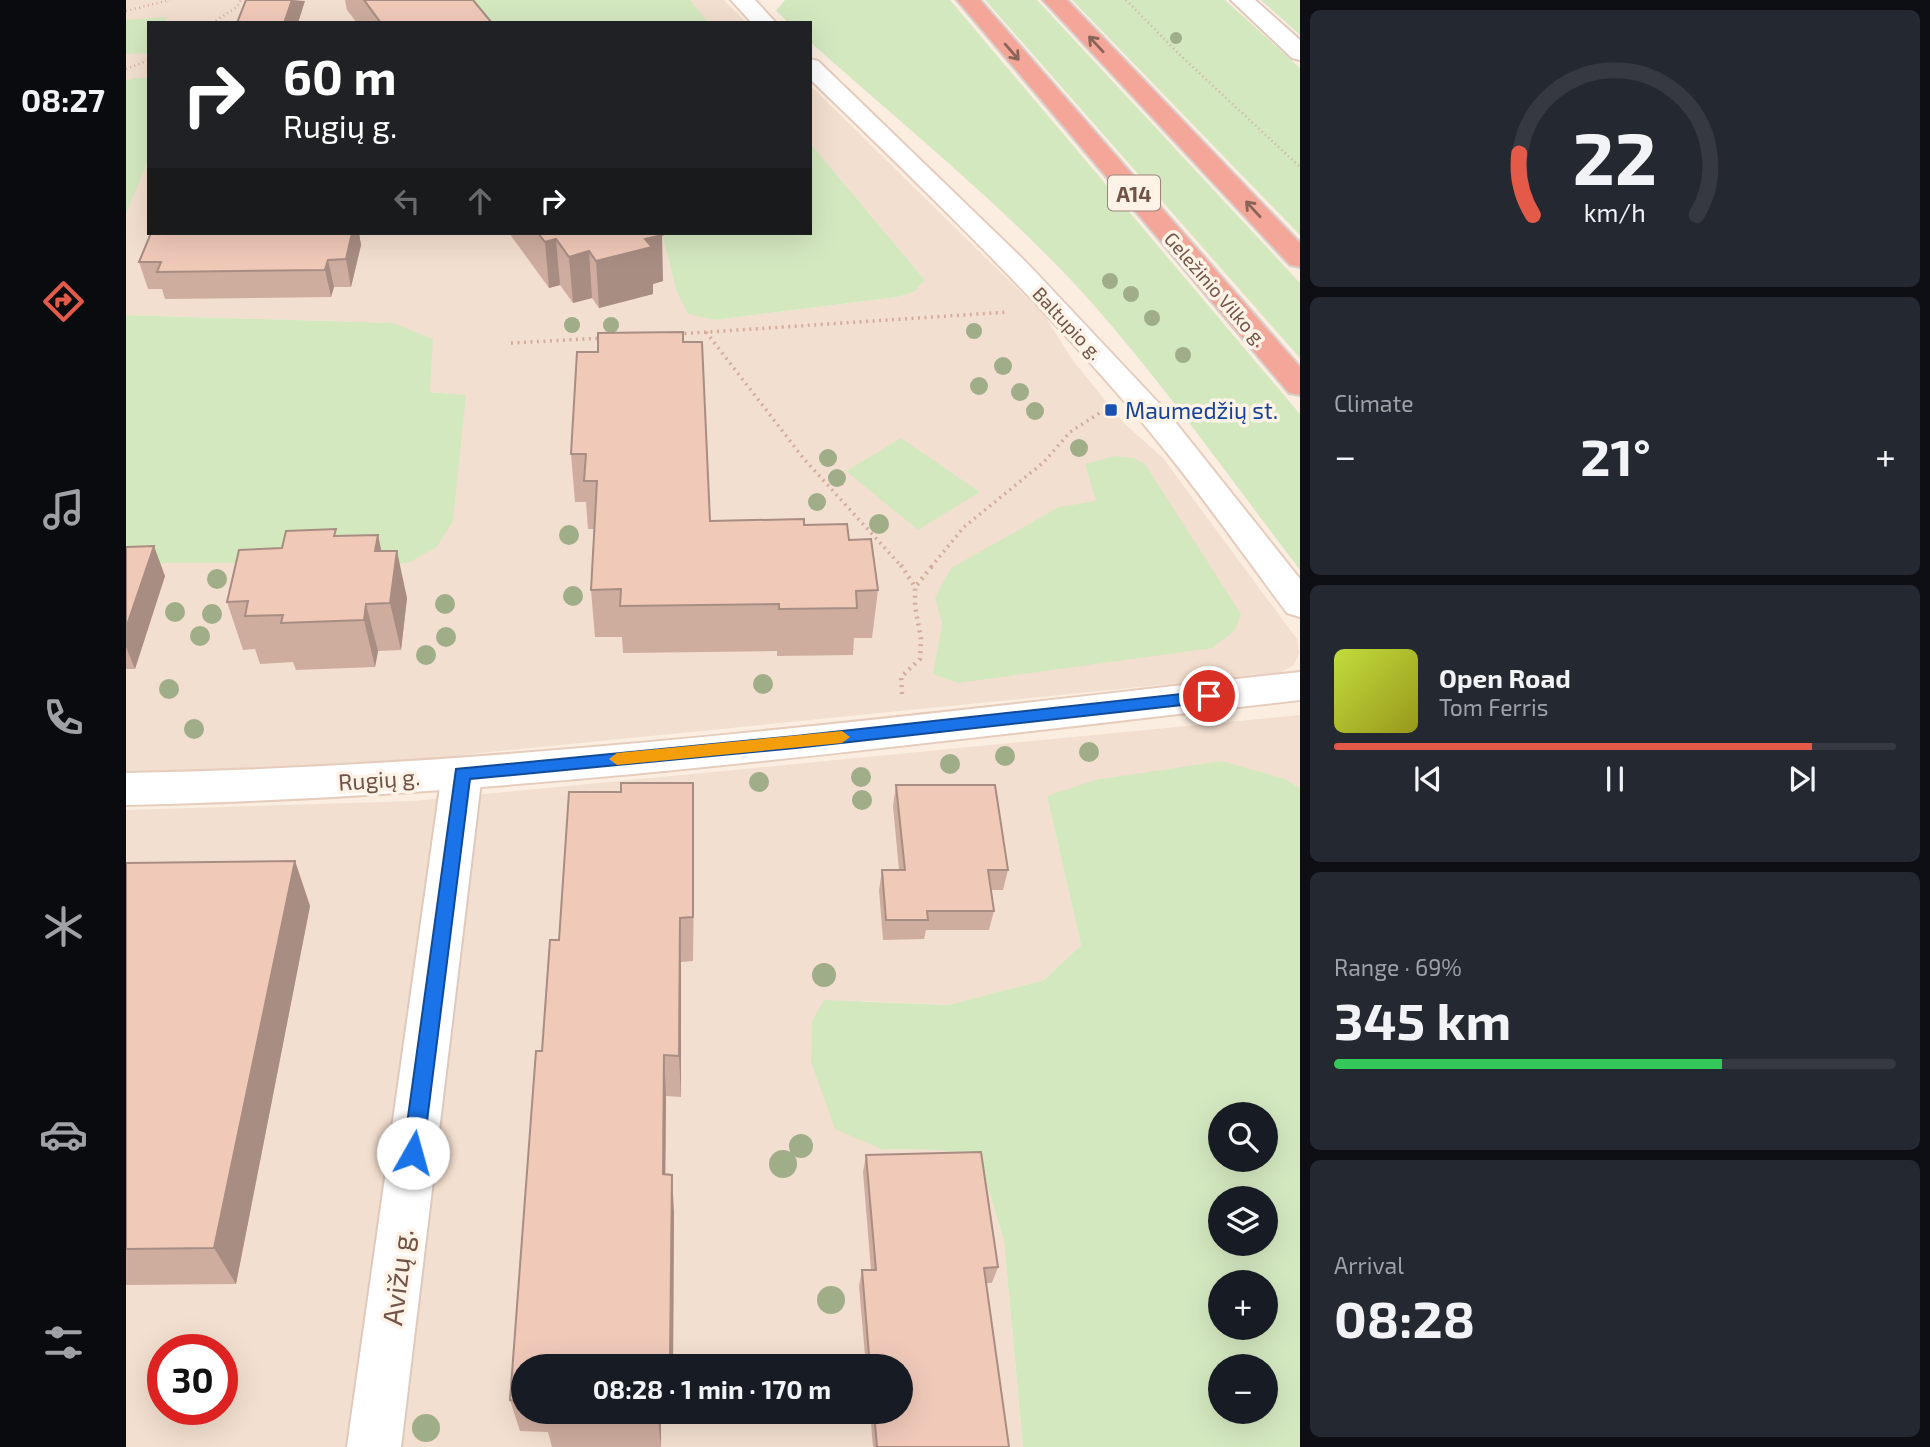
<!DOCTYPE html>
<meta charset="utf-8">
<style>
body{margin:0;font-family:"Exo 2",sans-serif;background:#242831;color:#f1f3f6;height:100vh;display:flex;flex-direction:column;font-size:26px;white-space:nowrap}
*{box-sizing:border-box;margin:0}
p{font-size:23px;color:#9ea1a6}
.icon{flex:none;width:38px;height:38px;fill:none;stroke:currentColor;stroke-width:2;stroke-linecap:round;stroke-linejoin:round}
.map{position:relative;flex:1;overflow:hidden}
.sheet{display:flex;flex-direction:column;gap:10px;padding:10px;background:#0d0f14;width:630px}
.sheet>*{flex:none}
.hud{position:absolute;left:21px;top:21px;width:665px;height:214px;border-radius:0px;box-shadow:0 7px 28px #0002;background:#202124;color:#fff;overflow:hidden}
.fabs{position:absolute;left:1082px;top:1102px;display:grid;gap:14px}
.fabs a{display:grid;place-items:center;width:70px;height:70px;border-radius:50%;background:#171b24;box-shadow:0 7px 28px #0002;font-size:35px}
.speed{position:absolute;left:21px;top:1334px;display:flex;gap:14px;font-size:35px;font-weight:700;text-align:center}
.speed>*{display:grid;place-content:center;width:91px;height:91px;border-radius:50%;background:#171b24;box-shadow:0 7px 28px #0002;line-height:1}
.speed .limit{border:10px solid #d22;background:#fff;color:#111}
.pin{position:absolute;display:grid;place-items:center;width:60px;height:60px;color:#fff;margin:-30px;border:4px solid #fff;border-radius:50%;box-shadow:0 2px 7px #0007}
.me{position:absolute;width:77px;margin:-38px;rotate:7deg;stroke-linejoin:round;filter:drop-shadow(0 0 5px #0008)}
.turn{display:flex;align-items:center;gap:24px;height:147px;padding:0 21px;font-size:32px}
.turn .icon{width:91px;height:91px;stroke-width:2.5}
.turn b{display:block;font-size:49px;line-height:60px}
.lanes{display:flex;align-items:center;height:66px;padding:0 21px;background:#0003;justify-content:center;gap:35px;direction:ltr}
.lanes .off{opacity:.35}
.big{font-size:52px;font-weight:700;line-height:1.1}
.sheet .tile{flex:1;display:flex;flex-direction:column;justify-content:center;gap:10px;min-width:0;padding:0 24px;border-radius:10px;background:#242831}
.sheet .dial{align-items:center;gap:0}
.dial svg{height:182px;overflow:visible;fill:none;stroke:#363941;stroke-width:7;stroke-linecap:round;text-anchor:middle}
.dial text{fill:#f1f3f6;stroke:none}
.song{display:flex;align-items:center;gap:21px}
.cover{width:84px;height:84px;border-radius:10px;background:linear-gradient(135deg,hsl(70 70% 55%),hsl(60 70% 35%))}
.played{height:7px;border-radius:4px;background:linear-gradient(90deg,#e35a48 85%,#363941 85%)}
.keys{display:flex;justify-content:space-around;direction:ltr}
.heat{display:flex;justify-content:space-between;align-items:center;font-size:38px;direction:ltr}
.charge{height:10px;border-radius:5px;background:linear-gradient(90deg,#34c759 69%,#363941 0)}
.trip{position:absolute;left:385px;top:1354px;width:402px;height:70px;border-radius:35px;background:#171b24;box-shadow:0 7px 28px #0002;font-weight:700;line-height:70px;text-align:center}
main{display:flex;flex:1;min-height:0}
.dock{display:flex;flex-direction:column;width:126px;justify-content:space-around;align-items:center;background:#090b0e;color:#9ea1a6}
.dock .icon{width:49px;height:49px}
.dock .current{color:#e35a48}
.dock b{font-size:32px;color:#f1f3f6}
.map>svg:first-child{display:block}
.residential{fill:#f3dfcf;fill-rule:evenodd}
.green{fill:#d4e8c0;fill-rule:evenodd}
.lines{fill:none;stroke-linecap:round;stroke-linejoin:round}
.street-casing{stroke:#dfc9bd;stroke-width:4}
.secondary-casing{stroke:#e6ccbd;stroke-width:4}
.highway-casing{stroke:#d7cfcc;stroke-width:4}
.path-far2{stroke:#d4ac9d;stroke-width:2.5;stroke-dasharray:1 3.5;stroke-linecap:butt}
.path-far1{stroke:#d4ac9d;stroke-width:3.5;stroke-dasharray:2 4.5;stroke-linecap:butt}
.path{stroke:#d4ac9d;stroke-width:4.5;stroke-dasharray:2 5;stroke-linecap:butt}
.street{fill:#fff;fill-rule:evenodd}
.secondary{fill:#fff;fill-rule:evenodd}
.highway{fill:#f4a798;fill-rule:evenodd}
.tree{fill:#a0ad89}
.wall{fill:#cead9f}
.shaded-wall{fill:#a88d82}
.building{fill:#f0c9b9;stroke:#a88d82;stroke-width:2}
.oneway{stroke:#8b6459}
.route{fill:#1a73e8;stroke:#114b97;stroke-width:2}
.slow{fill:#f59e0b}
.transit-dot{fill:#1a4fb4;stroke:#fff2e6;stroke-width:2.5}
.labels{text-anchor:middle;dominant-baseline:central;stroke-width:7;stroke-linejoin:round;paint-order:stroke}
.far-street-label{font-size:19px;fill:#715349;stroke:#fff2e6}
.shield{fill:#fff2e6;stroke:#9c8378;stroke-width:2}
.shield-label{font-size:21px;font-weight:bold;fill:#715349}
.transit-label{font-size:23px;fill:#164399;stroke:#fff2e6;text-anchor:start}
.street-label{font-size:23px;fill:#715349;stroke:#fff2e6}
.near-street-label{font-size:28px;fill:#715349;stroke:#fff2e6}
</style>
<main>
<nav class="dock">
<b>08:27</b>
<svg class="icon current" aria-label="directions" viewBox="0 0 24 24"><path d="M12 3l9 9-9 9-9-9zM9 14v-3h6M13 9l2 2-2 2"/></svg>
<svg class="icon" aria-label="music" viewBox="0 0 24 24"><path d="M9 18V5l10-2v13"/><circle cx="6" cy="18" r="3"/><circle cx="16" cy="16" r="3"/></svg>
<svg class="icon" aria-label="phone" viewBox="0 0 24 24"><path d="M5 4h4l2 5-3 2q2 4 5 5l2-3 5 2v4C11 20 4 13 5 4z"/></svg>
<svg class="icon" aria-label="climate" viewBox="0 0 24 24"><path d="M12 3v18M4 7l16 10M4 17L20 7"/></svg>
<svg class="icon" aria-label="car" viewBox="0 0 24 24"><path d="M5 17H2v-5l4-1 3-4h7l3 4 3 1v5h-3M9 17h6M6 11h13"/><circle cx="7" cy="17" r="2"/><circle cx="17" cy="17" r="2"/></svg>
<svg class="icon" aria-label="filters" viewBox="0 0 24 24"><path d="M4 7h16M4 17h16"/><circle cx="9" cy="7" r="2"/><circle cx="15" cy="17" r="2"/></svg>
</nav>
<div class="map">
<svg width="1174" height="1447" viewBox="0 0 1174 1447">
<rect width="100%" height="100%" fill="#fbeee0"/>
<path class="residential" d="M0,0h328l20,23h-325v55l-23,3z
M564,0h34l23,23h-38z
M684,85l234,230 30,47 50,61 39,35 134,181 2,14 -5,12 -14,8 -899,90 -142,10h-113v-210l340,-168 -36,-3 -37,-69 -267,-8v-101l23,-55v74h513l14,57 39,30 183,-23 16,-5 11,-12 -115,-137z
M1174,715v73l-15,-9 -238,17 34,149 -37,35 -96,25 -86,-4 19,148 61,1 39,14 23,77 19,206h-897v-637l287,-9zM37,1349h59v60h-59zM397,1367h378v45h-378z"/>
<path class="green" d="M328,0h236l19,23h-235z
M659,0h165l350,414v156c-69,-90 -134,-183 -209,-268 -83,-93 -188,-177 -281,-260v-19h-21l-13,-12z
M859,0h52l263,283v75z
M946,0h153l75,68v167z
M1135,0h39v35z
M41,17l-2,6h-16v30l-23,1v-34z
M8,78h15v81l-23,55v-133z
M684,143l115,137 -11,12 -16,5 -183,23 -27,-6 -12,-24 -14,-57h148z
M0,315l267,8 40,16 -3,53 36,3 -13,126 -16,26 -29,16h-282z
M775,438l79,54 -62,38 -72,-59z
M989,456l19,2 11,6 96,150 -6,16 -22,18 -255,35 -25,-9 9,-50 -7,-27 16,-29 108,-61 37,-6 -11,-37z
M1096,761l63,18 15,9v659h-277l-19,-206 -23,-77 -39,-14 -61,-1 -46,-20 -24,-67 1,-41 12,-21 124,5 96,-25 37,-35 -34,-149 48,-16zM1094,1115h45v45h-45zM1094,1199h45v45h-45zM1094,1283h45v45h-45zM1094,1367h45v45h-45z"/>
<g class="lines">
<g class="street-casing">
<path id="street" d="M1105,0h24l45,40v20l-8,-2z
M336,758l14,4 6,11 -81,674h-54l95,-674 6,-11z"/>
</g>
<g class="secondary-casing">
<path id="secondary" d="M605,0h24l21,23h-24z
M684,59l8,2 208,201 142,151 132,166v38l-13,-4c-46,-62 -91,-126 -141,-186 -103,-123 -220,-236 -336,-348z
M1174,672v28c-390,44 -781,97 -1174,105v-32c393,-7 784,-58 1174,-101z"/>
</g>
<g class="highway-casing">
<path id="highway" d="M831,0h23l320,367v28l-11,-2z
M917,0h24l233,243v24l-10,-2z"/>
</g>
<path class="path-far2" d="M1000,0l54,55 120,112
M0,11l44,-11
M86,23l25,-16 4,-7
M0,69l23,-9"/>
<path class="path-far1" d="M580,332l98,127 98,108
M552,334l330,-22
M385,343l92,-5
M805,567l33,-40 80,-65 26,-30 31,-20"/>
<path class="path" d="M775,565l14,22
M776,694l-1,-17 19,-18 1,-20 -6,-33v-19l18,-22"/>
<use href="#street" class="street"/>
<use href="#secondary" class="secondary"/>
<use href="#highway" class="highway"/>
</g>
<g class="tree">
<circle cx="1050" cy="38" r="6"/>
<circle cx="984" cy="281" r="8"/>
<circle cx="1005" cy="294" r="8"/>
<circle cx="1026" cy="318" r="8"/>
<circle cx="446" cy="325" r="8"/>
<circle cx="485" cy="325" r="8"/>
<circle cx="848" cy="331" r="8"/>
<circle cx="1057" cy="355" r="8"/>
<circle cx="877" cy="366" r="9"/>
<circle cx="853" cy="386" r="9"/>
<circle cx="894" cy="392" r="9"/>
<circle cx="909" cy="411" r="9"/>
<circle cx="953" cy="448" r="9"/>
<circle cx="702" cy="458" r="9"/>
<circle cx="711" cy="478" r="9"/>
<circle cx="691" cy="502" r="9"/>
<circle cx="753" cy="524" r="10"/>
<circle cx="443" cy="535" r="10"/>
<circle cx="91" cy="579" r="10"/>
<circle cx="447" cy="596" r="10"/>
<circle cx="319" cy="604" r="10"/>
<circle cx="49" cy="612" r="10"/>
<circle cx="86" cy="614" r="10"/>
<circle cx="74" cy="636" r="10"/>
<circle cx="320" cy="637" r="10"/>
<circle cx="300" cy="655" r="10"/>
<circle cx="637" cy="684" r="10"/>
<circle cx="43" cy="689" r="10"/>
<circle cx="68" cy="729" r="10"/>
<circle cx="963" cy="752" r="10"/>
<circle cx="879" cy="756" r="10"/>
<circle cx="824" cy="764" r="10"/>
<circle cx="735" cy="777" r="10"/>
<circle cx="633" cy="782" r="10"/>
<circle cx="736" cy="800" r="10"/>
<circle cx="698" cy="975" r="12"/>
<circle cx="675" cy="1146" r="12"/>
<circle cx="657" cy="1164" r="14"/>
<circle cx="705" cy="1300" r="14"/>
<circle cx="300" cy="1428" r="14"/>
</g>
<path class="wall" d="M219,0h128l19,23h-135l-10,-13z
M25,233h208l2,12 -10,42h-17l-3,10 -166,2 -3,-10h-14l-9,-27z
M383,233h151l3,48 -10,3v10l-54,14 -7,-10 -19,5 -13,-18 -11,3z
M557,342l27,179 94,4 45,15 29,50 -6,48h-18l-1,17 -76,1v-5l-154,2 -1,-16h-27l-4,-47 3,-61h-6l-2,-27h-11l-4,-48 27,-102z
M211,536l44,15 26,47 -6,52 -23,1 -3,16 -79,3 -3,-8 -33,2 -5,-15 -12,1 -16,-48z
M0,547l39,29 -30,93h-9z
M567,783v178l-12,1v135l-15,-1 -1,79 9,38 -1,154h-150v45h138v35h-109l-4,-15 -28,-1 -10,-31 32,-349 17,-111 62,-148z
M770,785l112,85 -5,20h-12l3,21 -5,19h-63l-2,9 -41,1 -4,-50 3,-20h17l-6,-64z
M169,861l15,45 -74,378 -110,1v-422z
M740,1155l132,112 -6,16h-6l23,164h-136l-3,-35h31v-45h-35l-7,-81 3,-16h9l-8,-98z"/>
<path class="shaded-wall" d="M166,0l13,1 -7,22h-14z
M226,233h7l2,12 -10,42 -5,-28z
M536,235l1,46 -10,3v10l-54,14 -3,-47 49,-22z
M430,239l4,46 -11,3 -4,-46z
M463,251l3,47 -19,5 -4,-46z
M202,260l6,27 -3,10 -6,-27z
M252,535l10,47 -13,-31z
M28,546l11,30 -30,93 -9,-22v-19z
M271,551l10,47 -6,52 -11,-47z
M240,604l12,47 -3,16 -11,-47z
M567,783l1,46 -1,132z
M169,861l15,45 -74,378 -22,-36z
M554,918l1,44v135l-2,-41z
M538,1055l2,41 -1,117 -2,-39z
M546,1175l2,38 -1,154h-2z
M532,1412h3v35l-3,-28z"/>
<path class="building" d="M120,0h46l-8,23h-47z
M238,0h109l19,23h-111z
M25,233h201l-6,26 -18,1 -3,10 -168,2 4,-10h-22z
M412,233h122l2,2 -17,4 7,8 -56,14 -7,-10 -20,6 -13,-18 -11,3z
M557,332v10h19l8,179 94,-2v6l43,-1 2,16 22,-1 7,51 -22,1 1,17 -78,1v-5l-159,2 1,-17 -30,1 6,-109h-13l2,-27h-15l6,-102h21v-19z
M210,529l-2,7 44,-1 -3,16h22l-7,52 -24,1 -2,16 -83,3 2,-8 -38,1 3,-15 -21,1 12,-52 43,-2 4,-17z
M28,546l-28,82v-81z
M495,783h72v134l-13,1 -1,138 -15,-1 -1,119 9,1 -2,186 -11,1v5h-136v34l-13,-1 26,-349h6l8,-111h9l10,-148h52z
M770,785h99l13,85h-20l6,41h-67l1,9h-42l-4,-50h23z
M169,861l-81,387 -88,1v-386z
M855,1152l17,115 -14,1 25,179h-132l-3,-35h27v-45h-31l-8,-97h14l-10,-115z
M419,1412h113v7l-113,1z"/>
<defs><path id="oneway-shaft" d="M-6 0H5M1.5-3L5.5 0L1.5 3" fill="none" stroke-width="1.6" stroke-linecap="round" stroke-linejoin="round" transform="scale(1.75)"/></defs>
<g class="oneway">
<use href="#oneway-shaft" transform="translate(970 44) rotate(-133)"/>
<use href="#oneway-shaft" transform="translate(886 52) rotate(49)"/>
<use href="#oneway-shaft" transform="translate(1127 209) rotate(-133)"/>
</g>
<path class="route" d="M1083,691l7,5 -7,6 -413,46 -326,31 -47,374 -3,6 -7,3 -7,-3 -3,-6 53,-384 340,-33z"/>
<path class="slow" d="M716,731l8,6 -8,6 -225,22 -8,-6 8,-6z"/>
<rect class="transit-dot" x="978" y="403" width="14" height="14" rx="3.5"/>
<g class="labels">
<g class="far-street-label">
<text transform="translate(1090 289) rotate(49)">Geležinio Vilko g.</text>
<text transform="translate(942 323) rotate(47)">Baltupio g.</text>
</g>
<rect class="shield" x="982" y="175.5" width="52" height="35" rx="5"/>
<g class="shield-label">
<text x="1008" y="193">A14</text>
</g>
<g class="transit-label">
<text x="999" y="410">Maumedžių st.</text>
</g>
<g class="street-label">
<text transform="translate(253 779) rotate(-4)">Rugių g.</text>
</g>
<g class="near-street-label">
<text transform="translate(271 1277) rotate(-83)">Avižų g.</text>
</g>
</g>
</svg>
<div class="fabs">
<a><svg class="icon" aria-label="search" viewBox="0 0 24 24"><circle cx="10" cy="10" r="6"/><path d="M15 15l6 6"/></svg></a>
<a><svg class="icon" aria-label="layers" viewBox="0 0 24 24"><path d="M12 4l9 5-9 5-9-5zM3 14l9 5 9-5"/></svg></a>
<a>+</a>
<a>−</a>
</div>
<div class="speed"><div class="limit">30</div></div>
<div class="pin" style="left:1083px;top:696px;background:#d93025"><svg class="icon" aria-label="arrive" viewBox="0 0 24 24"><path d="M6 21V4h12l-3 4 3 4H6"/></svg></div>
<svg class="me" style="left:287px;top:1153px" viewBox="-20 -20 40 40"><circle r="19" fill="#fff"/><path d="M0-13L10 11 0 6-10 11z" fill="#1a73e8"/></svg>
<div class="trip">08:28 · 1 min · 170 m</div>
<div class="hud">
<div class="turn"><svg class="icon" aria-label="right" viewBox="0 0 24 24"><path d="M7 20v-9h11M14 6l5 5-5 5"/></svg><div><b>60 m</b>Rugių g.</div></div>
<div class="lanes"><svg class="icon off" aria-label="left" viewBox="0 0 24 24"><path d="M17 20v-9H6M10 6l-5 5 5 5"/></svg><svg class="icon off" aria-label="ahead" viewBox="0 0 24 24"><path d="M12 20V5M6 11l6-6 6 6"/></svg><svg class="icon" aria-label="right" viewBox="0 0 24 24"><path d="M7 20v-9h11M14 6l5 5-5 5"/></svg></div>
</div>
</div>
<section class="sheet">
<div class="tile dial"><svg viewBox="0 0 100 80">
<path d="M14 69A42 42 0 1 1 86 69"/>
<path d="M14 69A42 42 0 0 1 8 42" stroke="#e35a48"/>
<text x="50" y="56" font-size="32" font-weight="700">22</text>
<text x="50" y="72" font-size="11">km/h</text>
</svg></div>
<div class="tile"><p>Climate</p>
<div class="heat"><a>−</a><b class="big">21°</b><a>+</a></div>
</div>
<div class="tile">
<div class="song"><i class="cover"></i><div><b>Open Road</b><p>Tom Ferris</p></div></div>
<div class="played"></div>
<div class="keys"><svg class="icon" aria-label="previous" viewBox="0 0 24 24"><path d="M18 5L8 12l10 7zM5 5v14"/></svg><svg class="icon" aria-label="pause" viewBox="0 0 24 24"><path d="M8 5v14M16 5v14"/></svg><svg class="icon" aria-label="next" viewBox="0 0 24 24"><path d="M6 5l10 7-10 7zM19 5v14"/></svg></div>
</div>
<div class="tile"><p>Range · 69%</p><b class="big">345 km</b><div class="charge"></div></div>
<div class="tile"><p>Arrival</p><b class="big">08:28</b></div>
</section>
</main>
